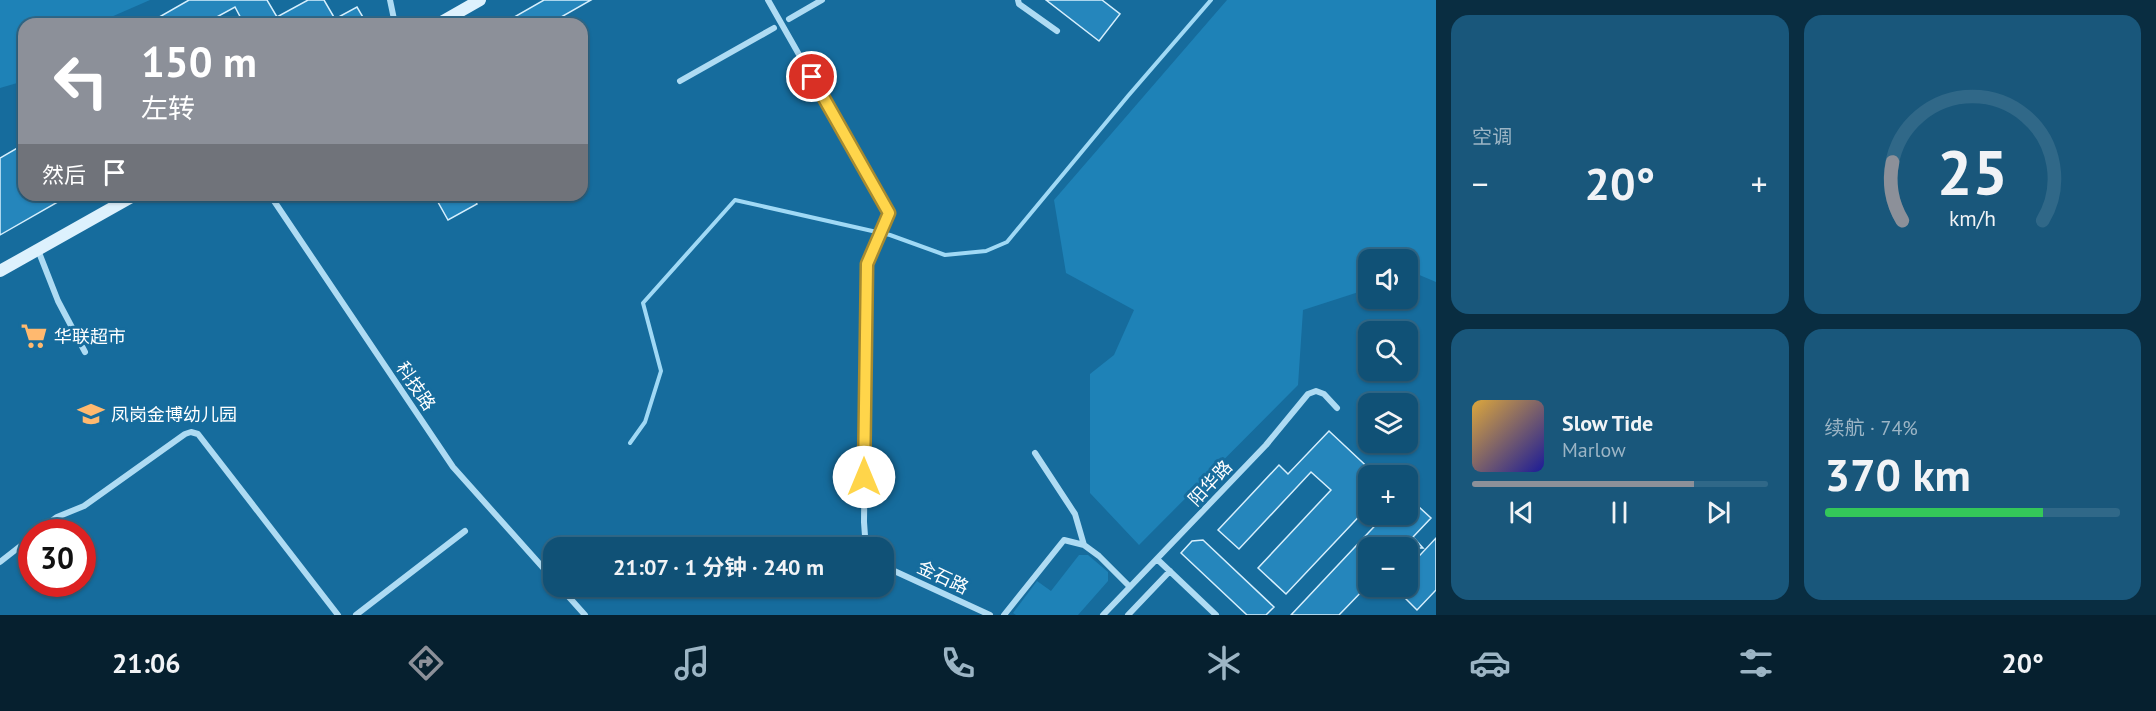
<!DOCTYPE html>
<html lang="zh">
<meta charset="utf-8">
<style>
body{margin:0;font-family:"PT Sans","Noto Sans SC",sans-serif;background:#19577b;color:#f1f3f6;height:100vh;display:flex;flex-direction:column;font-size:22px;white-space:nowrap}
*{box-sizing:border-box;margin:0}
p{font-size:20px;color:#9cb5c5}
.icon{flex:none;width:33px;height:33px;fill:none;stroke:currentColor;stroke-width:2;stroke-linecap:round;stroke-linejoin:round}
.map{position:relative;flex:1;overflow:hidden}
.side{display:flex;flex-direction:column;gap:15px;padding:15px;background:#092d41;width:720px}
.side>*{flex:none}
.guide{position:absolute;left:18px;top:18px;width:570px;height:183px;border-radius:18px;box-shadow:0 2px 4px #0004,0 0 0 2px #306888;background:#8c9099;color:#fff;overflow:hidden}
.tools{position:absolute;left:1358px;top:249px;display:grid;gap:12px}
.tools a{display:grid;place-items:center;width:60px;height:60px;border-radius:12px;background:#105176;box-shadow:0 2px 4px #0004,0 0 0 2px #306888;font-size:30px}
.speed{position:absolute;left:18px;top:519px;display:flex;gap:12px;font-size:30px;font-weight:700;text-align:center}
.speed>*{display:grid;place-content:center;width:78px;height:78px;border-radius:50%;background:#105176;box-shadow:0 2px 4px #0004,0 0 0 2px #306888;line-height:1}
.speed .limit{border:9px solid #d22;background:#fff;color:#111}
.pin{position:absolute;display:grid;place-items:center;width:51px;height:51px;color:#fff;margin:-26px;border:3px solid #fff;border-radius:50%;box-shadow:0 2px 6px #0007}
.me{position:absolute;width:66px;margin:-33px;rotate:0deg;stroke-linejoin:round;filter:drop-shadow(0 0 4px #0008)}
.turn{display:flex;align-items:center;gap:21px;height:126px;padding:0 24px;font-size:27px}
.turn .icon{width:78px;height:78px;stroke-width:2.5}
.turn b{display:block;font-size:42px;line-height:51px}
.then{display:flex;align-items:center;height:57px;padding:0 24px;background:#0003;gap:12px;font-size:22px}
.big{font-size:45px;font-weight:700;line-height:1.1}
.side .card{flex:1;display:flex;flex-direction:column;justify-content:center;gap:9px;min-width:0;padding:0 21px;border-radius:18px;background:#19577b}
.side .dial{align-items:center;gap:0}
.dial svg{height:156px;overflow:visible;fill:none;stroke:#306888;stroke-width:7;stroke-linecap:round;text-anchor:middle}
.dial text{fill:#f1f3f6;stroke:none}
.song{display:flex;align-items:center;gap:18px}
.cover{width:72px;height:72px;border-radius:9px;background:linear-gradient(135deg,hsl(40 70% 55%),hsl(240 70% 35%))}
.played{height:6px;border-radius:3px;background:linear-gradient(90deg,#8c9099 75%,#306888 75%)}
.keys{display:flex;justify-content:space-around;direction:ltr}
.heat{display:flex;justify-content:space-between;align-items:center;font-size:33px;direction:ltr}
.charge{height:9px;border-radius:4px;background:linear-gradient(90deg,#34c759 74%,#306888 0)}
.side .tiles{flex:1;display:grid;gap:15px;grid-template-columns:repeat(2,1fr)}
.trip{position:absolute;left:543px;top:537px;width:351px;height:60px;border-radius:18px;background:#105176;box-shadow:0 2px 4px #0004,0 0 0 2px #306888;font-weight:700;line-height:60px;text-align:center}
.menu{display:flex;height:96px;justify-content:space-around;align-items:center;background:#06202f;color:#9cb5c5}
.menu .icon{width:42px;height:42px}
.menu .current{color:#8c9099}
.menu b{font-size:27px;color:#f1f3f6}
main{display:flex;flex:1;min-height:0}
.map>svg:first-child{display:block}
.green{fill:#1e82b7}
.lines{fill:none;stroke-linecap:round;stroke-linejoin:round}
.stream{stroke:#a0d9f5;stroke-width:4}
.building{fill:#2586bc;stroke:#d6effd;stroke-width:1.5}
.street{stroke:#aedbf3;stroke-width:6}
.secondary{stroke:#ddf1fd;stroke-width:12}
.route-casing{stroke:#a68a30;stroke-width:15}
.route{stroke:#ffd54a;stroke-width:10}
.labels{text-anchor:middle;dominant-baseline:central;stroke-width:6;stroke-linejoin:round;paint-order:stroke}
.poi-label{font-size:18px;fill:#fff;stroke:#166c9d;text-anchor:start}
.street-label{font-size:18px;fill:#fff;stroke:#166c9d}
</style>
<main>
<div class="map">
<svg width="1436" height="615" viewBox="0 0 1436 615">
<rect width="100%" height="100%" fill="#166c9d"/>
<path class="green" d="M0,0h150l-55,24h-71v57l-24,7z
M1227,0h209v282l-19,-8 -10,3v-17h-39v29l-65,21 -5,75 -159,160 -49,-52v-119l24,-19 20,-45 -68,-37 -12,-73z
M1079,555h9l20,17v9l-30,34h-62l-3,-2 24,-32 14,10z"/>
<g class="lines">
<path class="stream" d="M630,443l15,-21 16,-51 -18,-68 92,-103 155,35 55,20 41,-4 21,-9 121,-146 83,-96"/>
</g>
<path class="building" d="M189,0h78l10,17 31,-17h16l11,19 22,-12 10,17h-123l-9,-17 -31,17h-57z
M544,0h47l-42,24h-47z
M1046,0h56l18,14 -21,27z
M19,147l5,9v39h46l-70,40v-77z
M434,195h38l5,9 -29,16z
M1329,431l48,45h-9v31l-82,87 -28,-26 73,-78 -20,-18 -72,77 -21,-19 61,-65 9,9z
M1407,496l24,22 -18,19 10,11h-55v37l-29,30h-48l95,-101h21z
M1436,538v52l-19,20 -24,-24h14v-17z
M1203,540l71,67 -8,8h-19l-66,-62 11,-12z"/>
<g class="lines">
<path class="street" d="M390,0l5,24
M768,0l121,213 -22,51 -3,258 1,14 4,12
M1018,0l1,4 38,27
M789,19l33,-19
M680,81l94,-53
M270,195l183,272 101,113
M38,250l20,51 27,51
M1035,453l40,61 9,31
M37,532l20,-15 27,-11 101,-72 6,-2 7,2 140,181
M1157,559l59,56
M0,562l32,-25
M884,564l6,5 100,46
M559,586l26,29
M356,615l109,-84
M1004,615l60,-75 20,5 15,11 31,31
M1103,615l163,-170 42,-51 8,-3 8,3 13,14
M1128,615l42,-44"/>
<path class="secondary" d="M438,24l42,-24
M0,271l135,-76"/>
</g>
<g class="lines">
<g class="route-casing">
<path id="route" d="M812,77l77,136 -22,51 -3,213"/>
</g>
<use href="#route" class="route"/>
</g>
<defs>
<g id="supermarket-bare" transform="scale(2.07)"><path d="M-6-5.5h2.5l.6 2H6L4.5 2H-2.5L-4.4-4H-6ZM-1.5 3.2a1.3 1.3 0 1 0 .1 0ZM3 3.2a1.3 1.3 0 1 0 .1 0Z" fill="#ffb96f" stroke="#166c9d" stroke-width="2.5" paint-order="stroke"/></g>
<g id="school-bare" transform="scale(2.07)"><path d="M0-5L7-2L0 1L-7-2ZM-4 1L0 2.5L4 1V4Q0 6-4 4Z" fill="#ffb96f" stroke="#166c9d" stroke-width="2.5" paint-order="stroke"/></g>
</defs>
<g fill-rule="evenodd">
<use href="#supermarket-bare" x="34" y="336"/>
<use href="#school-bare" x="91" y="414"/>
</g>
<g class="labels">
<g class="poi-label">
<text x="54" y="336">华联超市</text>
<text x="111" y="414">凤岗金博幼儿园</text>
</g>
<g class="street-label">
<text transform="translate(416 386) rotate(56)">科技路</text>
<text transform="translate(1210 483) rotate(-47)">阳华路</text>
<text transform="translate(943 577) rotate(25)">金石路</text>
</g>
</g>
</svg>
<div class="tools">
<a><svg class="icon" aria-label="sound" viewBox="0 0 24 24"><path d="M4 9h4l5-4v14l-5-4H4zM17 9q2 3 0 6"/></svg></a>
<a><svg class="icon" aria-label="search" viewBox="0 0 24 24"><circle cx="10" cy="10" r="6"/><path d="M15 15l6 6"/></svg></a>
<a><svg class="icon" aria-label="layers" viewBox="0 0 24 24"><path d="M12 4l9 5-9 5-9-5zM3 14l9 5 9-5"/></svg></a>
<a>+</a>
<a>−</a>
</div>
<div class="speed"><div class="limit">30</div></div>
<div class="pin" style="left:812px;top:77px;background:#d93025"><svg class="icon" aria-label="arrive" viewBox="0 0 24 24"><path d="M6 21V4h12l-3 4 3 4H6"/></svg></div>
<svg class="me" style="left:864px;top:477px" viewBox="-20 -20 40 40"><circle r="19" fill="#fff"/><path d="M0-13L10 11 0 6-10 11z" fill="#ffd54a"/></svg>
<div class="trip">21:07 · 1 分钟 · 240 m</div>
<div class="guide">
<div class="turn"><svg class="icon" aria-label="left" viewBox="0 0 24 24"><path d="M17 20v-9H6M10 6l-5 5 5 5"/></svg><div><b>150 m</b>左转</div></div>
<div class="then">然后<svg class="icon" aria-label="arrive" viewBox="0 0 24 24"><path d="M6 21V4h12l-3 4 3 4H6"/></svg></div>
</div>
</div>
<section class="side">
<div class="tiles">
<div class="card"><p>空调</p>
<div class="heat"><a>−</a><b class="big">20°</b><a>+</a></div>
</div>
<div class="card dial"><svg viewBox="0 0 100 80">
<path d="M14 69A42 42 0 1 1 86 69"/>
<path d="M14 69A42 42 0 0 1 9 39" stroke="#8c9099"/>
<text x="50" y="56" font-size="32" font-weight="700">25</text>
<text x="50" y="72" font-size="11">km/h</text>
</svg></div>
<div class="card">
<div class="song"><i class="cover"></i><div><b>Slow Tide</b><p>Marlow</p></div></div>
<div class="played"></div>
<div class="keys"><svg class="icon" aria-label="previous" viewBox="0 0 24 24"><path d="M18 5L8 12l10 7zM5 5v14"/></svg><svg class="icon" aria-label="pause" viewBox="0 0 24 24"><path d="M8 5v14M16 5v14"/></svg><svg class="icon" aria-label="next" viewBox="0 0 24 24"><path d="M6 5l10 7-10 7zM19 5v14"/></svg></div>
</div>
<div class="card"><p>续航 · 74%</p><b class="big">370 km</b><div class="charge"></div></div>
</div>
</section>
</main>
<nav class="menu">
<b>21:06</b>
<svg class="icon current" aria-label="directions" viewBox="0 0 24 24"><path d="M12 3l9 9-9 9-9-9zM9 14v-3h6M13 9l2 2-2 2"/></svg>
<svg class="icon" aria-label="music" viewBox="0 0 24 24"><path d="M9 18V5l10-2v13"/><circle cx="6" cy="18" r="3"/><circle cx="16" cy="16" r="3"/></svg>
<svg class="icon" aria-label="phone" viewBox="0 0 24 24"><path d="M5 4h4l2 5-3 2q2 4 5 5l2-3 5 2v4C11 20 4 13 5 4z"/></svg>
<svg class="icon" aria-label="climate" viewBox="0 0 24 24"><path d="M12 3v18M4 7l16 10M4 17L20 7"/></svg>
<svg class="icon" aria-label="car" viewBox="0 0 24 24"><path d="M5 17H2v-5l4-1 3-4h7l3 4 3 1v5h-3M9 17h6M6 11h13"/><circle cx="7" cy="17" r="2"/><circle cx="17" cy="17" r="2"/></svg>
<svg class="icon" aria-label="filters" viewBox="0 0 24 24"><path d="M4 7h16M4 17h16"/><circle cx="9" cy="7" r="2"/><circle cx="15" cy="17" r="2"/></svg>
<b>20°</b>
</nav>
